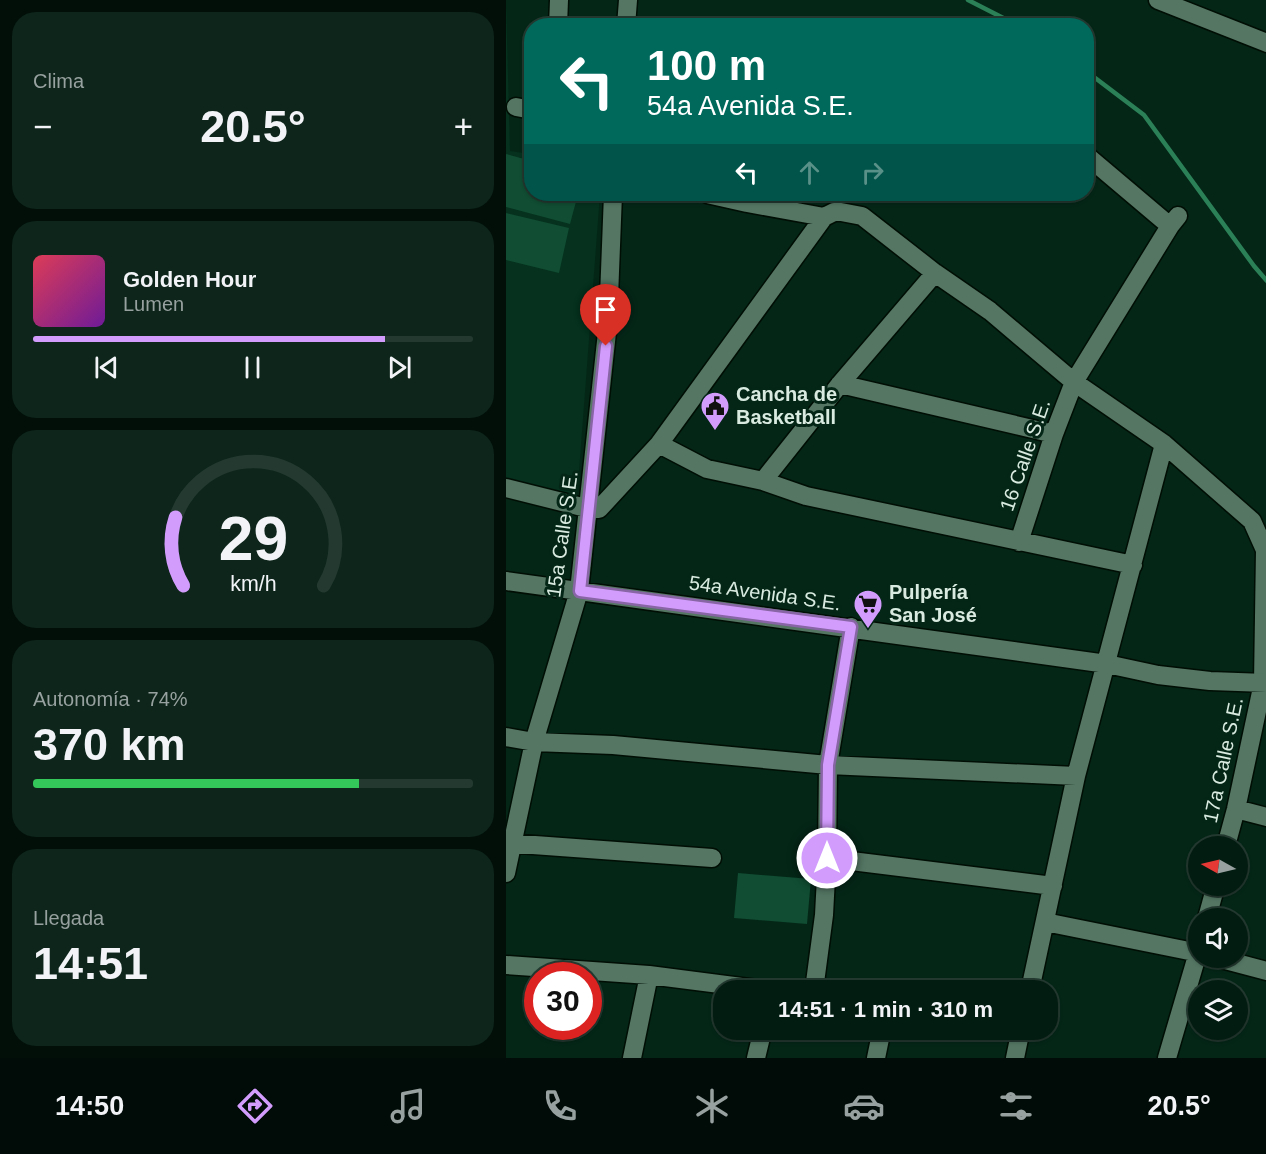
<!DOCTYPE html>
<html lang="es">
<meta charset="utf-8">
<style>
body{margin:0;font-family:Arial,sans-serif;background:#0d251a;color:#f1f3f6;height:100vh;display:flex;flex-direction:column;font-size:22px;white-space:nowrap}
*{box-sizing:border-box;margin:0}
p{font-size:20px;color:#97a19f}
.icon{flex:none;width:33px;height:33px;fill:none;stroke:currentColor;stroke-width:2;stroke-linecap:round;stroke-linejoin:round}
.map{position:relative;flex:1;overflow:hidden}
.side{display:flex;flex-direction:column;gap:12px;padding:12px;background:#020f09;width:506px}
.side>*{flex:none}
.top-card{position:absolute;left:18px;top:18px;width:570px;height:183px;border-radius:24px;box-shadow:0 2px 4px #0004,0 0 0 2px #243a31;background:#00695c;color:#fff;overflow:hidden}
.needle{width:39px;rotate:278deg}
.buttons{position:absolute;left:682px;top:836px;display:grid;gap:12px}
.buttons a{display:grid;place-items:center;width:60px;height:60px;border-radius:50%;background:#031c11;box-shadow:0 2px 4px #0004,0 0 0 2px #243a31;font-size:30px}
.speed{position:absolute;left:18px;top:962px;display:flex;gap:12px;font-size:30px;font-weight:700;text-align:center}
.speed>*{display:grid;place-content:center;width:78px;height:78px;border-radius:50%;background:#031c11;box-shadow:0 2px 4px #0004,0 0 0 2px #243a31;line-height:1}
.speed .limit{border:9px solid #d22;background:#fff;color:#111}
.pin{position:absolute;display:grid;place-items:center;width:51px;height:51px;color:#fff;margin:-62px -26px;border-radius:50% 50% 50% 0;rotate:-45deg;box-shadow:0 0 6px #0007}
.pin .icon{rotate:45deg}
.me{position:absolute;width:66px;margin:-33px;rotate:0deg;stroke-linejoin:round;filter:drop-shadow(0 0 4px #0008)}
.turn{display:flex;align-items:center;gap:21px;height:126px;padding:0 24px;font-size:27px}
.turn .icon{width:78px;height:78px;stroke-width:2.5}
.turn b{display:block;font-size:42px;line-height:51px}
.lanes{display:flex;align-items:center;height:57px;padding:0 24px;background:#0003;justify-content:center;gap:30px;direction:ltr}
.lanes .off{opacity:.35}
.big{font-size:45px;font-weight:800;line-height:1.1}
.side .widget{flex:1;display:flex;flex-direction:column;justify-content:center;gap:9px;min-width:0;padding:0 21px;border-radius:24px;background:#0d251a}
.side .dial{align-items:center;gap:0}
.dial svg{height:156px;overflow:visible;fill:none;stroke:#243a31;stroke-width:7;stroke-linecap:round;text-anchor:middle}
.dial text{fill:#f1f3f6;stroke:none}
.song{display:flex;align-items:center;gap:18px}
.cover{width:72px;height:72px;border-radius:9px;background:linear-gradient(135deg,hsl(350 70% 55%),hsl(280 70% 35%))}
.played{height:6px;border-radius:3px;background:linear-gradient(90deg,#d29cfd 80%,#243a31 80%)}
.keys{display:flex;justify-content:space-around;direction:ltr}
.heat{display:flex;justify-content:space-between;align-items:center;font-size:33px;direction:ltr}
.charge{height:9px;border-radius:4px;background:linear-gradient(90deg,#34c759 74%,#243a31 0)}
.trip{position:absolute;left:207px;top:980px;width:345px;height:60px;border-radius:24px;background:#031c11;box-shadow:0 2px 4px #0004,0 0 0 2px #243a31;font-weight:800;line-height:60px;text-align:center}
.tabs{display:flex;height:96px;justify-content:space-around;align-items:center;background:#010b07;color:#97a19f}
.tabs .icon{width:42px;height:42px}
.tabs .current{color:#d29cfd}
.tabs b{font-size:27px;color:#f1f3f6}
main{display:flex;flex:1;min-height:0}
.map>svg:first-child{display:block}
.built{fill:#05311e}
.green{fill:#104d32}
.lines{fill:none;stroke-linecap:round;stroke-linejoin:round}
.stream{stroke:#2c8058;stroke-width:4.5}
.minor-casing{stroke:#000e04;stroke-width:21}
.minor{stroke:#547663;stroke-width:18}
.route-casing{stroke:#8865a4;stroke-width:15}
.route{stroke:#d29cfd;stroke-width:10}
.labels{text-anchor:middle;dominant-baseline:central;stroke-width:6;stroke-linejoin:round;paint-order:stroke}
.poi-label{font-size:20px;font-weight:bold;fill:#d9ebe0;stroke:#042617;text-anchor:start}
.street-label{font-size:20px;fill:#d9ebe0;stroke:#042617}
</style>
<main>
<section class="side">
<div class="widget"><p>Clima</p>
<div class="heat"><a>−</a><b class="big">20.5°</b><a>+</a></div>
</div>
<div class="widget">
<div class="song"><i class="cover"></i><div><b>Golden Hour</b><p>Lumen</p></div></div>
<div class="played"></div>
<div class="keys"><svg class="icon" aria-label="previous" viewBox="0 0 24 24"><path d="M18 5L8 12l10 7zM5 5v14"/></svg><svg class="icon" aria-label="pause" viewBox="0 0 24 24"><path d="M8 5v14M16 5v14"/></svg><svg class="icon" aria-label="next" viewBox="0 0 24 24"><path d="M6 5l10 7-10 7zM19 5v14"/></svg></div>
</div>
<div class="widget dial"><svg viewBox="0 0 100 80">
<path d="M14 69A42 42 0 1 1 86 69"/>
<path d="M14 69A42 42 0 0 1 10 34" stroke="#d29cfd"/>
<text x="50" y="56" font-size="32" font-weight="700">29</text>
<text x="50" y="72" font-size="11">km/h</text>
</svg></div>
<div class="widget"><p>Autonomía · 74%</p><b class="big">370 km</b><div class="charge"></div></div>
<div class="widget"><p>Llegada</p><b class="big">14:51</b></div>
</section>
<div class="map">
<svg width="761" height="1058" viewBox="0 0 761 1058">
<rect width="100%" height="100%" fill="#042617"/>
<path class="built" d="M0,0l4,151 21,3 1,40h68l-23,304 -71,-15z"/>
<path class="green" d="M0,154l25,7 1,33h46l-8,30 -64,-17z
M0,213l63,15 -10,45 -53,-13z
M232,873l73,6 -4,45 -73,-6z"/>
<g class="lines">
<path class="stream" d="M462,0l51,26
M580,71l58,44 110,151 13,15"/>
<g class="minor-casing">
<path id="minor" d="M652,0l109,43
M52,26l1,-26
M120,26l2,-26
M10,107l16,3
M580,155l84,71
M201,194l40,9 77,14
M334,384l214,50
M153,444l48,25 56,12 43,15 327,69
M257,481l77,-97 95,-111
M0,488l84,21h9l60,-65 165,-227 10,-5h7l21,4 73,57 55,38 84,71 90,62 88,77 13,29 -2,133 -27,126 -10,37
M513,542l35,-108 20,-52 96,-156 8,-10
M0,581l601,83 51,11 52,6 57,2
M345,627l-23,138 -1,93 226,28
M0,737l28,5 79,3 215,20 248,11
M730,809l31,8
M0,843l206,15
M0,873l28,-131 45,-151 29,-268 5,-129
M701,918l9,-33
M539,922l154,31
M708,957l53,14
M0,965l143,10 117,15
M308,990l10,-75 3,-57
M524,990l46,-214 88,-332
M126,1058l17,-83
M250,1058l7,-29
M370,1058l6,-29
M509,1058l6,-29
M661,1058l32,-109"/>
</g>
<use href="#minor" class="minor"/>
</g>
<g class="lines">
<g class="route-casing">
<path id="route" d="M100,346l-26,245 271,36 -23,138 -1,93"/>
</g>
<use href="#route" class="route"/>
</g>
<defs>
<g id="civic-pin" transform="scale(1.5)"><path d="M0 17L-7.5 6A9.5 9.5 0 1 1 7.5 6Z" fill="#d29cfd" stroke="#042617"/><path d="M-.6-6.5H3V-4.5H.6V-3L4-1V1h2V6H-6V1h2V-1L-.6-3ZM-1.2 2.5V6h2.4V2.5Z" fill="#111"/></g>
<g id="supermarket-pin" transform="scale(1.5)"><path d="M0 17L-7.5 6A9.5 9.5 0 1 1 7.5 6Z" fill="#d29cfd" stroke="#042617"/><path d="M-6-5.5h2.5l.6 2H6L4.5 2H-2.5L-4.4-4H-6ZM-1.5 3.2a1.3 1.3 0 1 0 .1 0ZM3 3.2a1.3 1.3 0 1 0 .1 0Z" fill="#111"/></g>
</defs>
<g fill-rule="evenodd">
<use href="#civic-pin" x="209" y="406"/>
<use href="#supermarket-pin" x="362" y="604"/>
</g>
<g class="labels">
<g class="poi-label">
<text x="230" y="394">Cancha de<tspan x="230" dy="23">Basketball</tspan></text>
<text x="383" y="592">Pulpería<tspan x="383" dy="23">San José</tspan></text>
</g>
<g class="street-label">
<text transform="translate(519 455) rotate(-71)">16 Calle S.E.</text>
<text transform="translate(56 534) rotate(-82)">15a Calle S.E.</text>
<text transform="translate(259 593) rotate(8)">54a Avenida S.E.</text>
<text transform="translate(717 760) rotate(-78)">17a Calle S.E.</text>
</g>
</g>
</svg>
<div class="buttons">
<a><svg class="needle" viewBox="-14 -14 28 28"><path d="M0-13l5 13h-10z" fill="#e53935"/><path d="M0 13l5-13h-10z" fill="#97a19f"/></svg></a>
<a><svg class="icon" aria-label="sound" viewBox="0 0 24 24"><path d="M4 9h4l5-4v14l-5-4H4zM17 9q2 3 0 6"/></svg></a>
<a><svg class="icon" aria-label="layers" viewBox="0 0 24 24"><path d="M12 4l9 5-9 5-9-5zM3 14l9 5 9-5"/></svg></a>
</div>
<div class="speed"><div class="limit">30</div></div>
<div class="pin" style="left:100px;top:346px;background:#d93025"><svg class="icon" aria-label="arrive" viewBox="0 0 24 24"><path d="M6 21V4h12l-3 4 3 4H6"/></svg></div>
<svg class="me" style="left:321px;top:858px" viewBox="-20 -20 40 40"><circle r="17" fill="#d29cfd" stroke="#fff" stroke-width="3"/><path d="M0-11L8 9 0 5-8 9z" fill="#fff"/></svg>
<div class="trip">14:51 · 1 min · 310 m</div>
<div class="top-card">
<div class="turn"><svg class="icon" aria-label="left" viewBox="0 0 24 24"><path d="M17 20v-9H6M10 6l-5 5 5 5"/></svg><div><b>100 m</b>54a Avenida S.E.</div></div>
<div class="lanes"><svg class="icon" aria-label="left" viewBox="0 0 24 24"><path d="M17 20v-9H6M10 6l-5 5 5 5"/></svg><svg class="icon off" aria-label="ahead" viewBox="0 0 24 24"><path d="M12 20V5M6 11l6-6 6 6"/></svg><svg class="icon off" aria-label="right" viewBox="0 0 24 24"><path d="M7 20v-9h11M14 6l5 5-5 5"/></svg></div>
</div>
</div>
</main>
<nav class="tabs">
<b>14:50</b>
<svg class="icon current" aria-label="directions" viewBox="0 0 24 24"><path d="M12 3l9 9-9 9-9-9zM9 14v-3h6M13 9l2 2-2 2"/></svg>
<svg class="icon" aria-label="music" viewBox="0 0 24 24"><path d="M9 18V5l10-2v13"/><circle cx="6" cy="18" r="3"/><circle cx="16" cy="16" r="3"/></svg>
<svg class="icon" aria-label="phone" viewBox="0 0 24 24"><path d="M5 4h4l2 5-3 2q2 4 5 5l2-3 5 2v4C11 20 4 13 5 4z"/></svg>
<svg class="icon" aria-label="climate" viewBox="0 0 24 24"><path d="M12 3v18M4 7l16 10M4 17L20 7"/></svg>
<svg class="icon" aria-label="car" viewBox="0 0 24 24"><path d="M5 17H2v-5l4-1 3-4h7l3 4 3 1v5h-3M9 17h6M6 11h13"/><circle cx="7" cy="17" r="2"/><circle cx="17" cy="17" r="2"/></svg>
<svg class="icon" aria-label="filters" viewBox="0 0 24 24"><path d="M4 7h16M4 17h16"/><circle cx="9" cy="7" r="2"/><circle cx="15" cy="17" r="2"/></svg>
<b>20.5°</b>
</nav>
